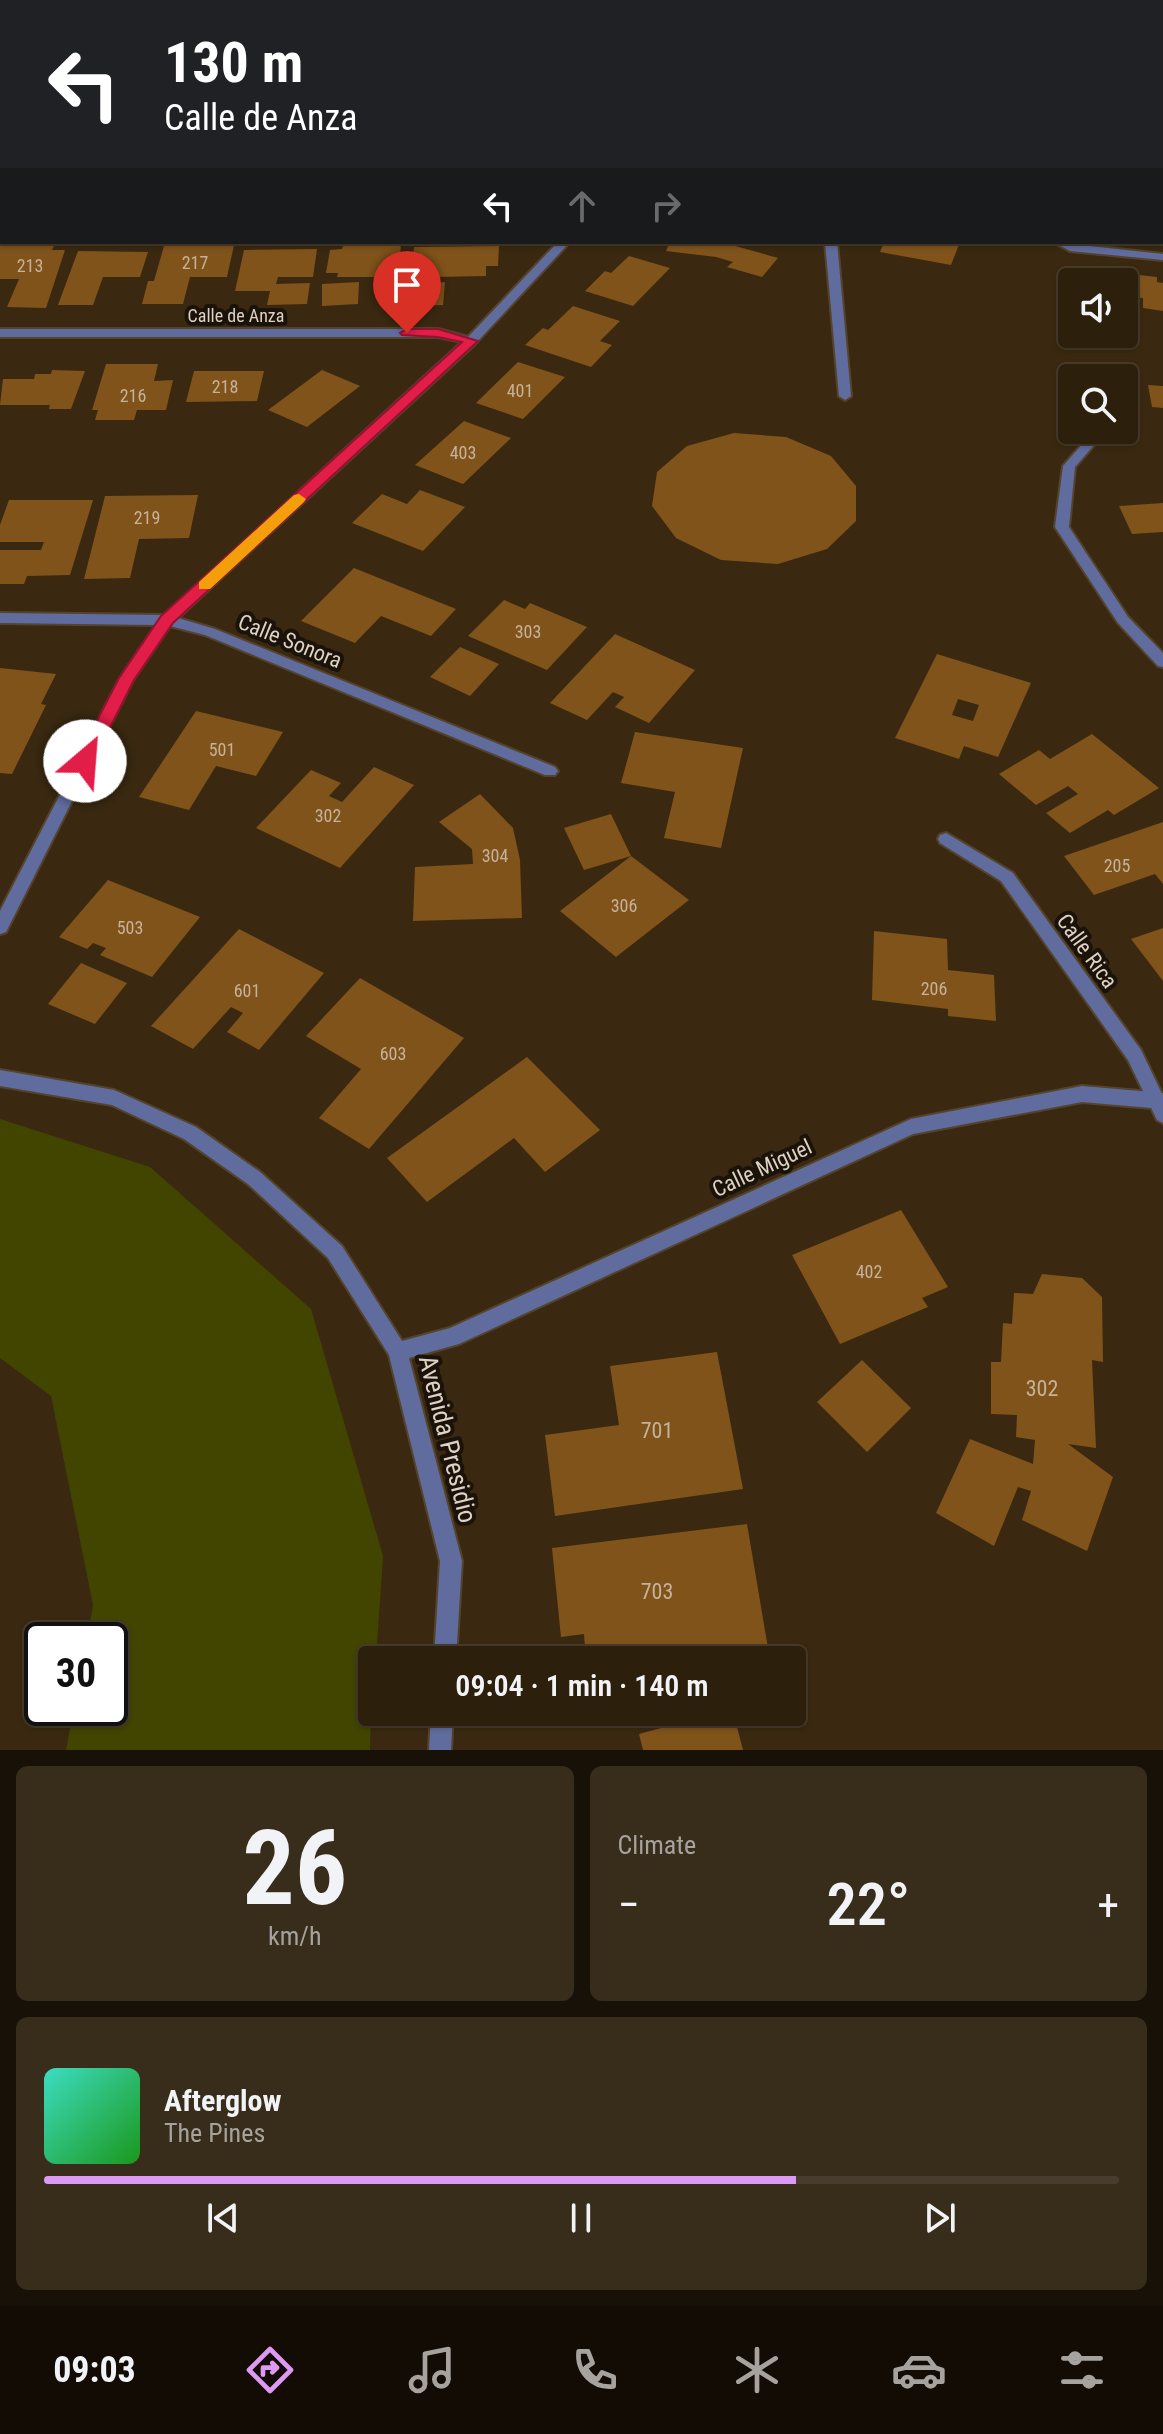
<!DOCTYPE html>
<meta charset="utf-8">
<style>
body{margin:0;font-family:"Roboto Condensed",sans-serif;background:#382c1a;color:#f1f3f6;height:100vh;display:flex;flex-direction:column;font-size:30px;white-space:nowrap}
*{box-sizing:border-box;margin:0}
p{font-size:26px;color:#a6a29d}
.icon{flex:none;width:44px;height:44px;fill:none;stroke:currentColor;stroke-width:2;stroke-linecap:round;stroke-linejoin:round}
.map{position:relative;height:1750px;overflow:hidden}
.panel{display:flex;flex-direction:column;gap:16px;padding:16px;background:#181107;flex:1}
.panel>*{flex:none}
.banner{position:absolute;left:0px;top:0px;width:1164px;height:244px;box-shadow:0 2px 6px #0004,0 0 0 2px #483d2d;background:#202124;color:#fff;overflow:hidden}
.buttons{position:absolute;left:1058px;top:268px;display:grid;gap:16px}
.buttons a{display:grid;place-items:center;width:80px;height:80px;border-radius:8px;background:#2c1f0c;box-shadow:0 2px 6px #0004,0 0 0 2px #483d2d;font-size:40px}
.speed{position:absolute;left:24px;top:1622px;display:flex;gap:16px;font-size:40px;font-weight:700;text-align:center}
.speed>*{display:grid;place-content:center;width:104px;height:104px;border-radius:50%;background:#2c1f0c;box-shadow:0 2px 6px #0004,0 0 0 2px #483d2d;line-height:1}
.speed .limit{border:4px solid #111;border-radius:12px;background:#fff;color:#111}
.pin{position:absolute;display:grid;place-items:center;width:68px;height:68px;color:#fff;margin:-82px -34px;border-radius:50% 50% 50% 0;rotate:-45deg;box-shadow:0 0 8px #0007}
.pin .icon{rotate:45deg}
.me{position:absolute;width:88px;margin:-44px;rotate:27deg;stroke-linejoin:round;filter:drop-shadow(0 0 6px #0008)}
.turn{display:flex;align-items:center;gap:28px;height:168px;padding:0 32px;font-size:36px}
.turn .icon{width:104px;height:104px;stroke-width:2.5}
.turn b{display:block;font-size:56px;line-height:68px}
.lanes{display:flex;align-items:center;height:76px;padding:0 32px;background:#0003;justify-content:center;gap:40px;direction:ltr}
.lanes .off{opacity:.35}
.big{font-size:60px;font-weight:600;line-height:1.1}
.panel .tile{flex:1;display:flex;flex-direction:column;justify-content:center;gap:12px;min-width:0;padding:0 28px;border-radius:12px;background:#382c1a}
.panel .dial{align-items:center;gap:0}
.dial b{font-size:104px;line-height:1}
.song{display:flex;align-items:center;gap:24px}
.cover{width:96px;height:96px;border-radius:12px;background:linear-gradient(135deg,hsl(170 70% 55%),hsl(120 70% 35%))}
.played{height:8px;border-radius:4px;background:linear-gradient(90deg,#dd99f3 70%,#483d2d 70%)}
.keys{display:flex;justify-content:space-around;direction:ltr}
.heat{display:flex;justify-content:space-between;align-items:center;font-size:44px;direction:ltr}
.panel .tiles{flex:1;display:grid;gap:16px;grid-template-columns:1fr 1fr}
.tile:last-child{grid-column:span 2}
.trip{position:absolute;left:358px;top:1646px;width:448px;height:80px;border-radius:8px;background:#2c1f0c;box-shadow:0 2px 6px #0004,0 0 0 2px #483d2d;font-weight:600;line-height:80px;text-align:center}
.tabs{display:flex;height:128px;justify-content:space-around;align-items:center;background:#120c05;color:#a6a29d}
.tabs .icon{width:56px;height:56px}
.tabs .current{color:#dd99f3}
.tabs b{font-size:36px;color:#f1f3f6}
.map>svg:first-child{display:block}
.green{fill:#414500}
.building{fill:#80531a;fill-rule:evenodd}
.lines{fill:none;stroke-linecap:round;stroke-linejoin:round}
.service-casing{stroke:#54442d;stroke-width:4}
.minor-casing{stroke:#54442d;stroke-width:4}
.tertiary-casing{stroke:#54442d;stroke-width:4}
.service{fill:#606c9e;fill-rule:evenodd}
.minor{fill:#606c9e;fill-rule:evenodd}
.tertiary{fill:#606c9e;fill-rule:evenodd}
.route{fill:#e11d48;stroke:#92132f;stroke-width:2}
.slow{fill:#f59e0b}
.labels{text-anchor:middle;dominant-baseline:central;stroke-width:8;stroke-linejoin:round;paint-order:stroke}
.number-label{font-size:18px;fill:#c6b29a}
.far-street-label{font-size:18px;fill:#ddd2c4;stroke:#1b1309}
.street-label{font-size:22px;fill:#ddd2c4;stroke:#1b1309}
.near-number-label{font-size:22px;fill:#c6b29a}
.near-street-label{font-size:26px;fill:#ddd2c4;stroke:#1b1309}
</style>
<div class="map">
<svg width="1163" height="1750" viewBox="0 0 1163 1750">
<rect width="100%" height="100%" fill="#3a2910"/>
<path class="green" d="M0,1119l150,48 161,142 72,247 -7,104h-4l-2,90h-304l8,-42h36v-68h-23l6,-35 -42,-209 -51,-38z"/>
<path class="building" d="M670,242h51l57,16 -16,19 -35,-10 6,-5 -17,-5 -50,-6z
M884,242h76l-9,23 -71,-13z
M234,245l-7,32h-37l-7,27h-41l6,-23h6l10,-35z
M401,245l-3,32h-61l1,-4h-12l4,-23 12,-1 1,-3z
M0,246h54l-2,4h13l-19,58 -39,-1 12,-28h-19z
M499,246l-1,20h-12v10l-50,1v6l9,-1 -2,23 -34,1 5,-59z
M317,249l-4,28h-35l-2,7 34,-1 -3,21 -40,1 3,-14h-35l9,-41z
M78,251l70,1 -8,25h-37l-10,28h-35z
M629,256l41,12 -37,38 -48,-15 20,-20 6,2z
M1073,271l66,8v-4l18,2v5l6,1v28l-20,-3v-10l-19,-2v-14h-51z
M359,282l-1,22 -36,2v-22z
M573,306l47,15 -20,20 12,4 -21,22 -66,-22 18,-17 5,2z
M518,362l47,15 -42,42 -47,-16z
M106,364h52l-4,17 19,-1 -7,30h-29l-3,10h-39l3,-10h-6z
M52,370l33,1 -14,38h-22l1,-4h-50l3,-26h31l1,-5h16z
M322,370l38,16 -53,41 -39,-17z
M194,371h70l-7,30 -71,1z
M1148,385l15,1v22l-11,-1z
M464,421l47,17 -48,46 -48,-19z
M734,433l52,4 45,19 25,30v35l-29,28 -49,15 -57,-4 -45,-22 -24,-32 5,-34 30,-26z
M420,490l45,17 -42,44 -71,-28 30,-29 25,10z
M198,495l-9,43 -50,1 -9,39 -46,1 21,-83z
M9,500h84l-23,75 -43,1 -3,8h-24v-34h41l3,-8h-44v-17z
M1163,503v29l-31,2 -13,-28z
M354,568l102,41 -25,27 -50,-20 -26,27 -54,-22z
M504,600l21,9 5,-6 57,24 -40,43 -79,-34z
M615,634l80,36 -46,53 -34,-16 9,-10 -11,-5 -26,28 -37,-17z
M460,647l39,17 -29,32 -40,-19z
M937,654l94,29 -33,74 -34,-11 -5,13 -64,-21zM958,699l21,6 -6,16 -21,-6z
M0,668l56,6 -15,30 5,1 -34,69 -12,-1z
M196,711l87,21 -27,44 -40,-10 -27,44 -50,-13z
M635,732l108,16 -22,100 -57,-10 11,-46 -54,-9z
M1092,734l67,54 -45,27 -6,-5 -38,23 -24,-20 32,-19 -10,-8 -32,19 -37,-31 40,-24 11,9z
M374,767l40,18 -74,83 -84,-40 55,-58 30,13 -12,13 13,6z
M480,794l33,34 7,32 2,58 -109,3 2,-54 58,-3 -1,-15 -33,-27z
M611,814l20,42 58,44 -73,57 -56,-46 71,-55 -47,14 -20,-42z
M1163,822v62l-8,-10 -61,21 -30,-39z
M108,880l92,37 -48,60 -52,-22 6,-7 -13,-5 -6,6 -28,-12z
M1163,928v53l-32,-42z
M239,929l85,44 -65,77 -32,-18 16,-19 -12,-6 -38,42 -42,-23z
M874,931l73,8 1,31 46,5 2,46 -48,-5v-7l-76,-9z
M81,963l46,20 -32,41 -47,-20z
M360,978l104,60 -95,111 -50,-31 42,-49 -55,-33z
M527,1057l73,73 -55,42 -31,-34 -87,64 -40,-44z
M901,1210l47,77 -26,11 6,9 -88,37 -48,-89z
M1042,1274l40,4 20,19 1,65 -11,-2 4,88 -28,-4 45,33 -26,74 -65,-31 9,-29 -13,-4 -24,59 -58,-33 34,-74 63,25 2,-24 -19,-3 1,-22 -26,-1v-52h10l2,-39 9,1 2,-31 19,1z
M717,1352l26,137 -188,27 -10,-81 74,-10 -9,-59z
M862,1360l49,48 -44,44 -50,-50z
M747,1524l23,136h-184l-2,-26 -23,3 -9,-89z
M720,1712h13l10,38h-100l-4,-16z"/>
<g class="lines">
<g class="service-casing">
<path id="service" d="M825,242h12l14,154 -6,4 -6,-4z"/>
</g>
<g class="minor-casing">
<path id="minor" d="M88,0h11l2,2h-11z
M754,0h12l-14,2z
M0,115h2v6h-2z
M558,242h12l-95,102 -297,274 37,11 340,138 3,4 -3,4h-10l-340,-140 -35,-9 -37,54 -127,252 -6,2v-23l120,-233 36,-53 -156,-2v-10l164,2 298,-273 -24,-5h-438v-8h438l30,8z
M1053,242l110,12v6l-93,-9z
M1096,432l6,4 -27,31 -6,60 59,90 35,36v14l-5,-1 -40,-43 -63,-96 8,-61 29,-33z
M946,833l67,40 128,177 22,46v27l-6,-3 -29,-60 -127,-179 -61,-38 -2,-4 2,-4z"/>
</g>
<g class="tertiary-casing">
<path id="tertiary" d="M0,1070l114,20 82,37 64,45 82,74 60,95 48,-13 461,-209 171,-33 81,7v16l-81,-7 -169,32 -454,210 -50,14 53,203 -6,99h-22l6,-99 -51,-206 -61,-97 -80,-74 -64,-45 -72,-34 -112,-19z
M431,1712h22l-2,38h-22z"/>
</g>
<use href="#service" class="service"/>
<use href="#minor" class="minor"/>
<use href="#tertiary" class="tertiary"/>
</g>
<path class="route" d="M407,329h31l40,12 -305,282 -39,57 -43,85h-12l-3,-4 43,-83 42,-62 301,-274 -24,-5 -36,-2 -2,-2z"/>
<path class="slow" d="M299,494l7,5 -2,3 -94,87h-11v-7l95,-87z"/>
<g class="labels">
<g class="number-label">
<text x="195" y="262">217</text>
<text x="30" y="265">213</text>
<text x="225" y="386">218</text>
<text x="520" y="390">401</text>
<text x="133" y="395">216</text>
<text x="463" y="452">403</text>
<text x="147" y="517">219</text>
<text x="528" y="631">303</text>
<text x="222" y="749">501</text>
<text x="328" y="815">302</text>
<text x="495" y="855">304</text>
<text x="1117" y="865">205</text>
<text x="624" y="905">306</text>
<text x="130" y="927">503</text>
<text x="934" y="988">206</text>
<text x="247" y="990">601</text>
<text x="393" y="1053">603</text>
<text x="869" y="1271">402</text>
</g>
<g class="far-street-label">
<text x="236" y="315">Calle de Anza</text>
</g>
<g class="street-label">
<text transform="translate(290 641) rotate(22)">Calle Sonora</text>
<text transform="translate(1087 951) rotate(54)">Calle Rica</text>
<text transform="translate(762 1168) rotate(-25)">Calle Miguel</text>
</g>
<g class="near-number-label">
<text x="1042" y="1388">302</text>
<text x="657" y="1430">701</text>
<text x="657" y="1591">703</text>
</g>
<g class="near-street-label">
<text transform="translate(448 1439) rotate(76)">Avenida Presidio</text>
</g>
</g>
</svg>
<div class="buttons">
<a><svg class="icon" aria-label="sound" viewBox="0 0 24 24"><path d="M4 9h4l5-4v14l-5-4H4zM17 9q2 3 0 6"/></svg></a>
<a><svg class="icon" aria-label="search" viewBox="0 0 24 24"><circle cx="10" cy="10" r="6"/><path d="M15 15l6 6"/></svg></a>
</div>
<div class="speed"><div class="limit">30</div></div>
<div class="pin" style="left:407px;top:333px;background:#d93025"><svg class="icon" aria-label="arrive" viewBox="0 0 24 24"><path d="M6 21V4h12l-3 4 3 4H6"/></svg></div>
<svg class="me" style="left:85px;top:761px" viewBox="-20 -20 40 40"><circle r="19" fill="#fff"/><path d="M0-13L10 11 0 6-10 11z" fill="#e11d48"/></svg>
<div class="trip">09:04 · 1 min · 140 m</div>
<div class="banner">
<div class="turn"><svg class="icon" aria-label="left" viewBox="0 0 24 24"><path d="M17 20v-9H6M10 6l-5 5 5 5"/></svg><div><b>130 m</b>Calle de Anza</div></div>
<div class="lanes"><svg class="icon" aria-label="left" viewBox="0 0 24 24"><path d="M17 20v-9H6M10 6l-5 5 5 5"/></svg><svg class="icon off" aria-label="ahead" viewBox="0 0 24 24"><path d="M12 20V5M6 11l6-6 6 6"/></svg><svg class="icon off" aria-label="right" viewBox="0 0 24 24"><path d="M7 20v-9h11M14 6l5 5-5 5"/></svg></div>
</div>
</div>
<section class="panel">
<div class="tiles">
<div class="tile dial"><b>26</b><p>km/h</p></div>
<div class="tile"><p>Climate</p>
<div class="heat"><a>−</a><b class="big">22°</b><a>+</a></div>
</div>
<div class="tile">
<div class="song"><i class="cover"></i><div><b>Afterglow</b><p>The Pines</p></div></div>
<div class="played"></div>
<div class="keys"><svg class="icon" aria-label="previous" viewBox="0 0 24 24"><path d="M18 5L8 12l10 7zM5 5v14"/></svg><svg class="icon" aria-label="pause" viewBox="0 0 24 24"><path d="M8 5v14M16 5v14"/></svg><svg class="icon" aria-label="next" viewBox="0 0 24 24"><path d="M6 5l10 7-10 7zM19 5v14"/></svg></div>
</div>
</div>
</section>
<nav class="tabs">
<b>09:03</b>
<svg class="icon current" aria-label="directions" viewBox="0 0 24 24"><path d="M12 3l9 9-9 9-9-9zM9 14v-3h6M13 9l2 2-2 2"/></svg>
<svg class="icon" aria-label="music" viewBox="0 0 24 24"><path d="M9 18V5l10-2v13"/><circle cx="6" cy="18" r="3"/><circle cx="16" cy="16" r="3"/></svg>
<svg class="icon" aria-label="phone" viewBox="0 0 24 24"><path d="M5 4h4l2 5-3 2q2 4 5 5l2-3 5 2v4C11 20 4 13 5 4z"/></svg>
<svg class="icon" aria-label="climate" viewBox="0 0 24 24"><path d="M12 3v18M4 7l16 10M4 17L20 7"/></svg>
<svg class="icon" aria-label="car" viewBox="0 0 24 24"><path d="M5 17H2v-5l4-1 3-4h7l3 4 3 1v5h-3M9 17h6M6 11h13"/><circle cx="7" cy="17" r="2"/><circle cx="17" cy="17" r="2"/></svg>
<svg class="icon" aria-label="filters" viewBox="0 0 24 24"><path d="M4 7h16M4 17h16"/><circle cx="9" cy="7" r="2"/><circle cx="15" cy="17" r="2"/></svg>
</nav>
